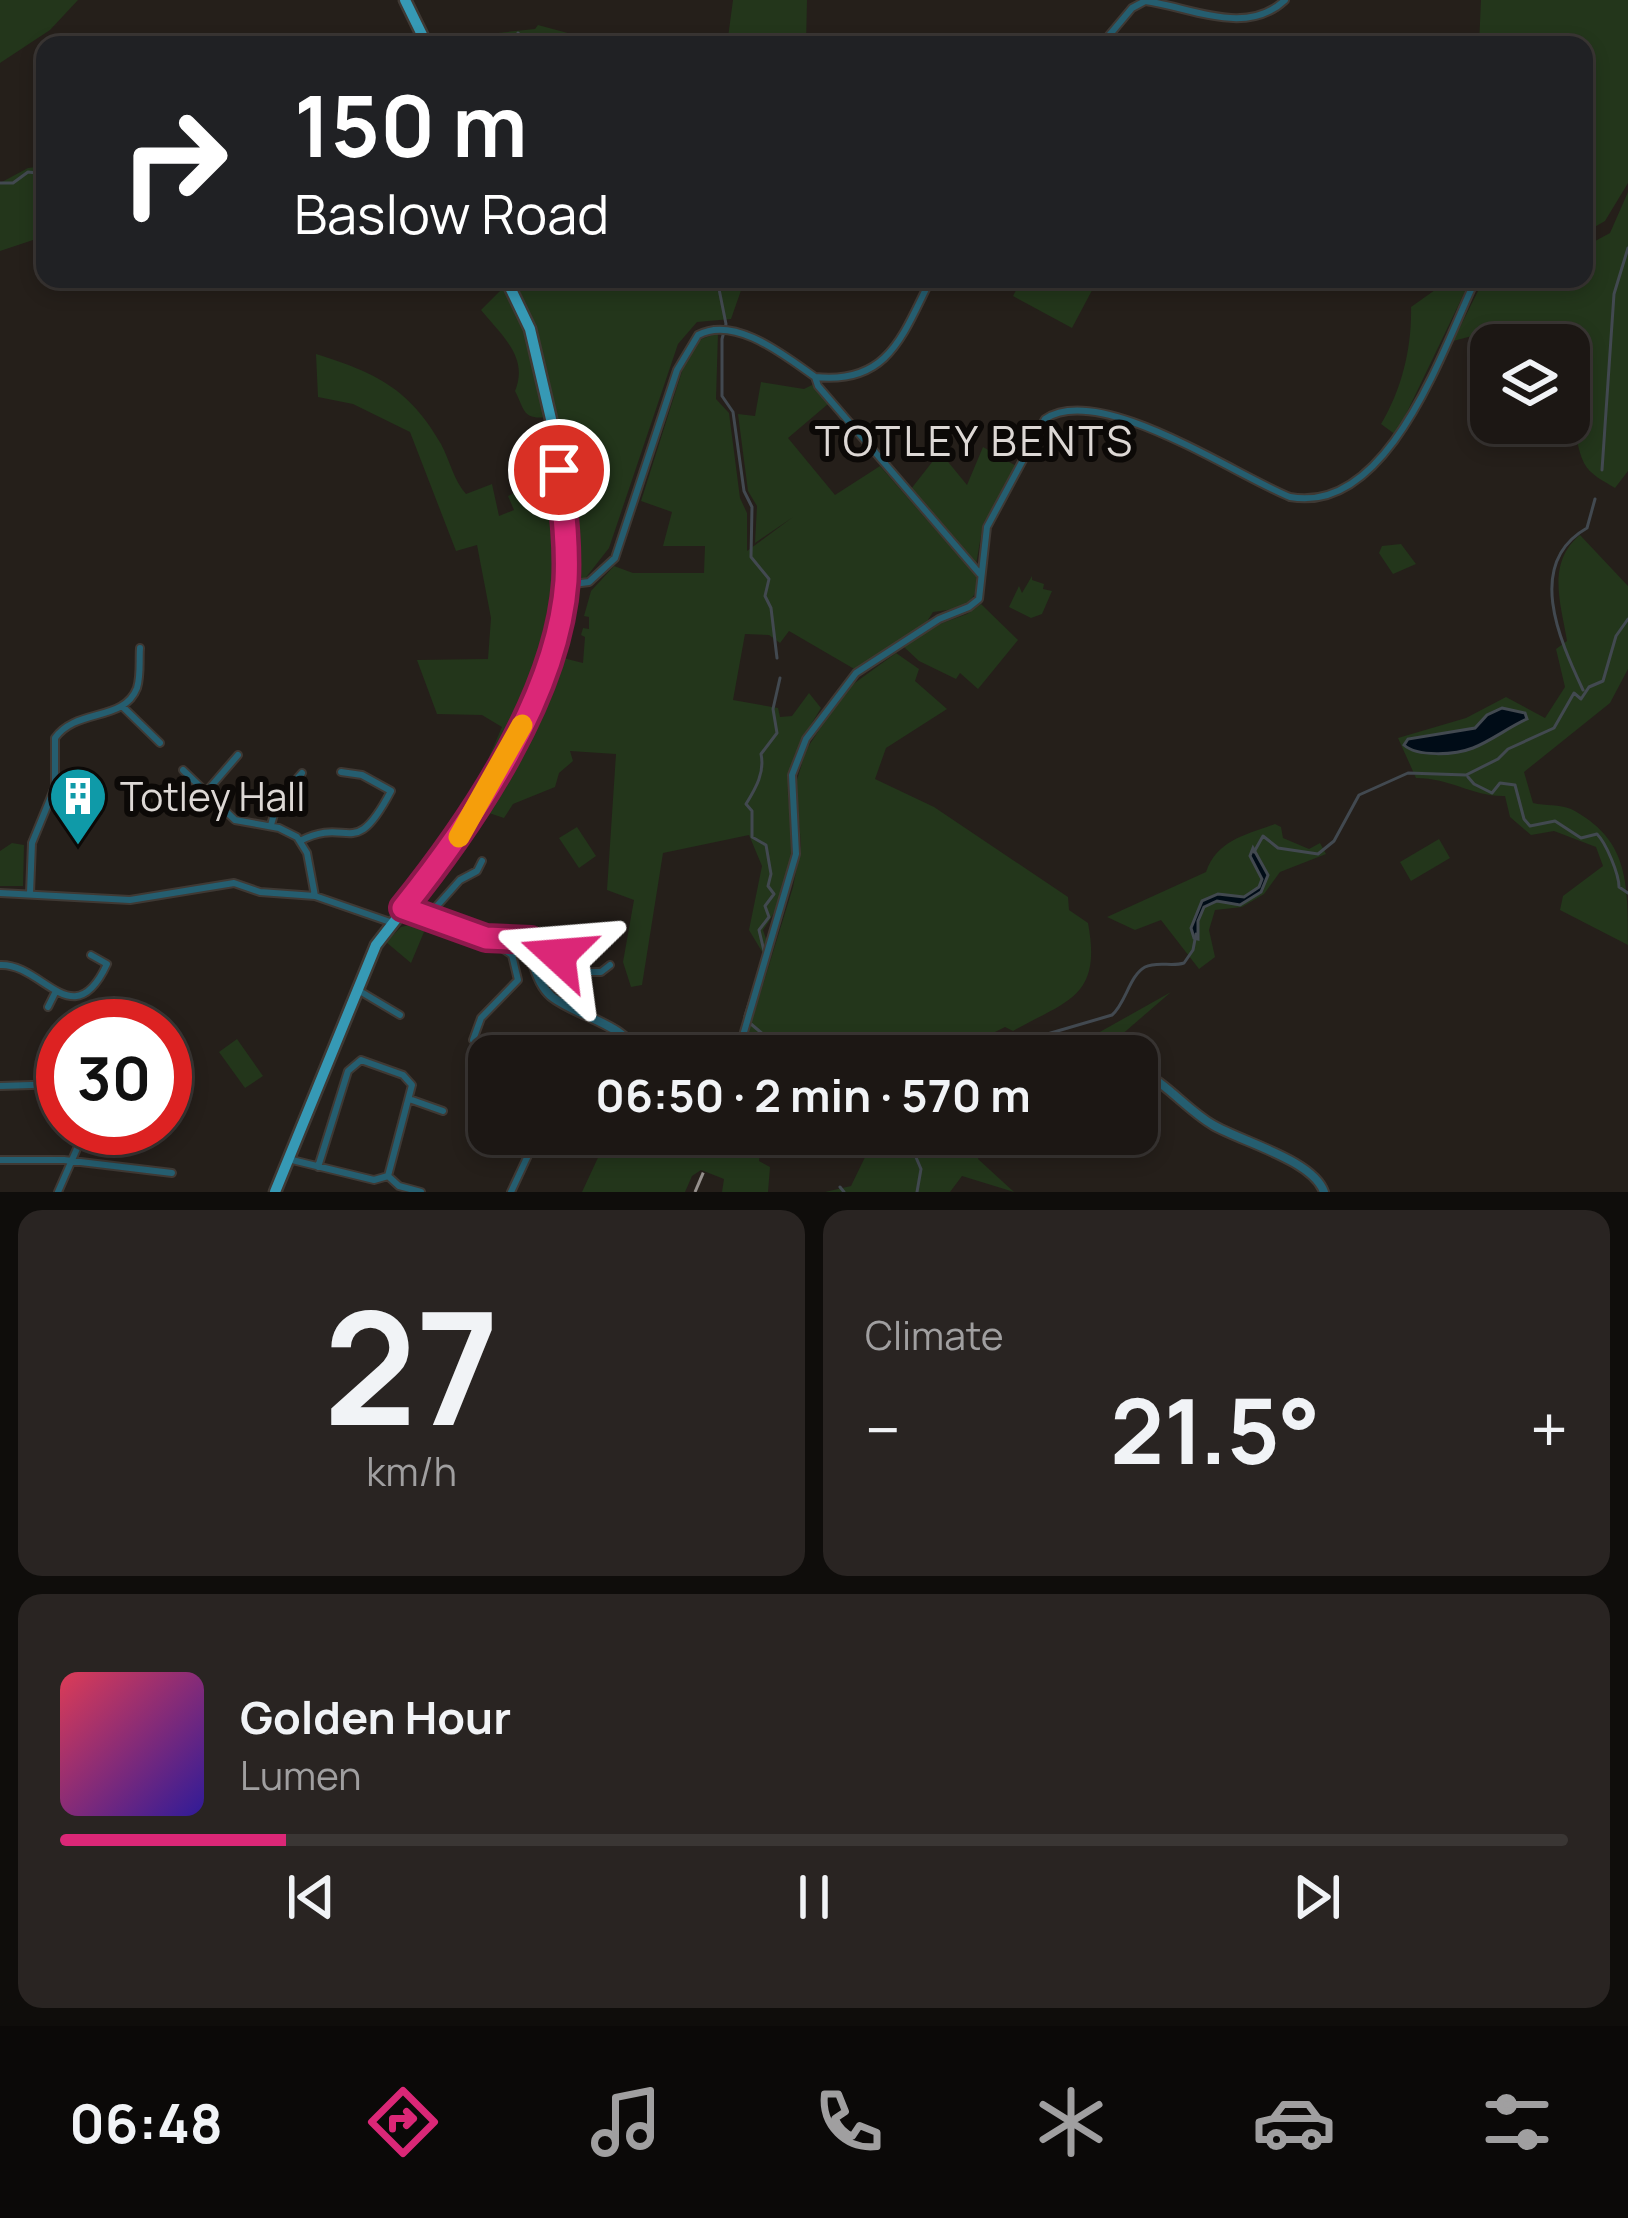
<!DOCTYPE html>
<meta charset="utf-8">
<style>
body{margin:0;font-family:Manrope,sans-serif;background:#292422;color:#f1f3f6;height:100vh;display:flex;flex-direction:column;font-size:45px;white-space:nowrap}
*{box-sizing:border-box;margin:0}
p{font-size:39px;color:#a09fa0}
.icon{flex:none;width:66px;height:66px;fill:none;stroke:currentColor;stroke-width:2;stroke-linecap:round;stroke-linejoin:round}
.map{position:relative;height:1192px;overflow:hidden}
.panel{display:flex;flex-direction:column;gap:18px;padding:18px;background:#0f0d0b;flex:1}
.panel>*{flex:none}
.guide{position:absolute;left:36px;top:36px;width:1557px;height:252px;border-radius:24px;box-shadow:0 6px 18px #0003,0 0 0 3px #3a3634;background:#202124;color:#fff;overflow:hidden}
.fabs{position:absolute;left:1470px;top:324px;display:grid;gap:24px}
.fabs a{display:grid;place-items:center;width:120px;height:120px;border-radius:24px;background:#1c1714;box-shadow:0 6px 18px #0003,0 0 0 3px #3a3634;font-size:60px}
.speed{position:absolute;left:36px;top:999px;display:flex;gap:24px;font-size:60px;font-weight:700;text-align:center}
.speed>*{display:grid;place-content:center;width:156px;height:156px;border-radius:50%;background:#1c1714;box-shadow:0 6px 18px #0003,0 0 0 3px #3a3634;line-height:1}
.speed .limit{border:18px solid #d22;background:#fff;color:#111}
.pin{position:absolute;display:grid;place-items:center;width:102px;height:102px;color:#fff;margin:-51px;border:6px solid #fff;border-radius:50%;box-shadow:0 3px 12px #0007}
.me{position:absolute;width:132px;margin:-66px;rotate:289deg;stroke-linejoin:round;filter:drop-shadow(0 0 9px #0008)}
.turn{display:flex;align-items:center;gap:42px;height:252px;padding:0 60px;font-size:54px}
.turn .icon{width:156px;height:156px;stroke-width:2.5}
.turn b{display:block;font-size:84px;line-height:102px}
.big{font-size:90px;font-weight:700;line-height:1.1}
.panel .card{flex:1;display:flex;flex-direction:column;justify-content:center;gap:18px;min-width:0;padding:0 42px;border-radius:24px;background:#292422}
.panel .dial{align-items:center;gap:0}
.dial b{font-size:156px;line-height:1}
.song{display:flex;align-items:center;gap:36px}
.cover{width:144px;height:144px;border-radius:18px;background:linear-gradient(135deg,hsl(350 70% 55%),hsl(250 70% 35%))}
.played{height:12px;border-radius:6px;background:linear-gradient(90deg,#db2777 15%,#3a3634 15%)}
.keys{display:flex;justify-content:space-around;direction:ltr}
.heat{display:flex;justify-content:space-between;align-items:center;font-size:66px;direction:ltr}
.panel .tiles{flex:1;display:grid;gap:18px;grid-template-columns:1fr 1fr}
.card:last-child{grid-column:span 2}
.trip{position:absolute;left:468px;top:1035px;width:690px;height:120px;border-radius:24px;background:#1c1714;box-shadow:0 6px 18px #0003,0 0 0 3px #3a3634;font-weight:700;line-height:120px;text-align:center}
.tabs{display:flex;height:192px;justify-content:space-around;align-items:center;background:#0b0908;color:#a09fa0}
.tabs .icon{width:84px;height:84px}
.tabs .active{color:#db2777}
.tabs b{font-size:54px;color:#f1f3f6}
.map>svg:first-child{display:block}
.green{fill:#23361b}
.water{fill:#000c17;stroke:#424950;stroke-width:3}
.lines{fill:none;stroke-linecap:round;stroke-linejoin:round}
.stream{stroke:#424950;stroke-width:3}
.minor-casing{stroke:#3f3934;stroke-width:10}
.tertiary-casing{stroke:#3f3934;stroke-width:12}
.primary-casing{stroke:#3f3934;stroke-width:15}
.minor{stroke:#255e70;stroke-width:6}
.tertiary{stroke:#255e70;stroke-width:8}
.primary{stroke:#3699b5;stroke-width:10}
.rail{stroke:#96908d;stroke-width:3;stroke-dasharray:21 21;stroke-linecap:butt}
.route-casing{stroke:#8e194d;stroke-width:30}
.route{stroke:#db2777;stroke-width:21}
.slow{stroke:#f59e0b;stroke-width:21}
.labels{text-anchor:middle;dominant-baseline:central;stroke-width:12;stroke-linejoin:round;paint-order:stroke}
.poi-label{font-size:39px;fill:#ddd8d5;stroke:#0c0907;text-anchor:start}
.neighbourhood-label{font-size:42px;letter-spacing:3px;fill:#ddd8d5;stroke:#0c0907}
</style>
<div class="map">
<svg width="1628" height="1192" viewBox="0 0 1628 1192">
<rect width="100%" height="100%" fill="#251f1a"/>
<path class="green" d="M0,0h78l-28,30 -50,33z
M733,0h74l-1,45h-79z
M1481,0h147v183l-23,38 -21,12v-188h-105z
M538,25l74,20h-179l-2,-5 104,-11z
M45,166c0,24 0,45 0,70l-45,15v-68l28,-15z
M1628,192v279l-13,17c-11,-7 -25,-13 -31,-25 -12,-24 -15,-90 -15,-118h-37l-11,-7 -33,-6 -35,9 31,-62h100v-32l26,-14z
M511,279h234l-14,40 -34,3 -19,22 -69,204 -25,32 -7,-1 -26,-187z
M1022,279h76l-26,49 -59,-32z
M1443,279h28l-75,156 -15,-11c21,-35 31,-77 30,-117l24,-17z
M503,288l21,42 24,87c-26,3 -23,-7 -33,-26 14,-34 -13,-55 -34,-81z
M718,333l-2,66 13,14 11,85 7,15v38l46,-34 -38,26 2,-37 -9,-15 -10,-77 17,2 6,-34 43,7 10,-5 14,20 -40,34 47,57 45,-29 96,110 2,10c-7,23 -25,23 -45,26l-7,11 -70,47 -67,-39 -9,12 -11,-8 -24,-1 -12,66 45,8 2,9 12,-1 17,-23 12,15c-13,22 -28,42 -32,68 -5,26 7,51 5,76 -3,25 -17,60 -31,78l4,12 -3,13 -15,-25 13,-64 -13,-31 -86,18 -21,132 -11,2 -8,-25 11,-62 -27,-10 9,-136 -46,-3 3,10 -14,12 -4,14 -42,17 -9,14 -21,-7 12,-21 7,3 5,-7 -7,-5 22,-42 33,-83 28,7 2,-26 -4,-2 2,-7 6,1v-12l-5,-1 7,-25 23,-25 19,7h71l1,-27h-42l9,-34 -31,-11 43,-136 15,-25z
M316,354c60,19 93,34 125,90 9,17 13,37 25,50l26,-10 7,32 15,-6 -6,-14 28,-13 8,5 6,-2c15,73 -3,139 -26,209 -8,23 -13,49 -30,67l-5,-5 13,-30 -20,-12 -45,-1 -20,-54 71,-1 3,-41 -14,-73 -21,6 -46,-119 -57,-28 -35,-7z
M983,447l35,20 -35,57 -7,41 -65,-76 29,-37 27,33z
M1580,535l48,51v83l-18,34 -86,69 9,31c13,3 26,1 38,6 57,30 57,71 57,136l-68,-35 3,-14 40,-30 -7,-19 -42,-16 -23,4 -21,-18 -5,-21c-32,1 -54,-18 -89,-18l-18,-40 68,-20 40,-21 39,21 20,-31 -9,-38 11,-8c-6,-37 -21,-78 13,-106z
M1401,544l15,20 -23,10 -14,-21 3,-7z
M1032,576v4l12,4 -1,5 9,2 -10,23 -11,4 -22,-11 10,-21 3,7z
M981,604l37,36 -40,49 -18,-16 -4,6 -37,-18 -15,-14 30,-21 33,-12z
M896,653l23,16 -4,12 32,28 -61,39 -11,31 59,28 134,90 1,13 19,13c14,74 -20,77 -75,108l-8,-4 -10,5 -46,7h-56l-50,17h-102l52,-169 8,-41 -5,-63 10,-33 39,-60z
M1275,824l6,3 2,11 26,11 11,-6 6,11 -46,18 -16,22 -22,13 -27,3 -6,20 6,27 -16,12 -38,-49 -26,10 -28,-13 99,-45c11,-32 40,-37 69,-48z
M577,827l19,29 -17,12 -20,-30z
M1439,839l11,19 -39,23 -11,-19z
M12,843l12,2 -1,41h-23v-35z
M417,923h5l2,9 -13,31 -25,-21 15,-15z
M1171,992l-74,64 -100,-11 27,-12h74z
M237,1039l26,37 -18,12 -26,-36z
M609,1134h153l-3,27 11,6 -2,25h-46l2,-13 -23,-9 -9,6 -7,16h-103z
M864,1134h123l-4,3 -5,22 36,33 -52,-16 -12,16h-125l26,-6 17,-35z"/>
<path class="water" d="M1502,708l23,5 2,6c-18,8 -36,22 -54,29 -18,7 -56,9 -69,-3l4,-6 67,-11 12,-13z
M1253,848l15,27 -7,17 -21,13 -23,-4 -13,6 -6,14v18l-4,-1 -3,-10 11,-27 16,-7 26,3 15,-10 3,-8 -12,-23z"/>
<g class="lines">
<path class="stream" d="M518,33l9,12
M0,183h13l15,-11 17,2
M717,279l9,45 -4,15v57l11,16 11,79 8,16 -1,50 18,22 -4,17 6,12 6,50
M1602,470l12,-176 14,-46
M1583,690c-24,-51 -58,-127 4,-162l8,-29
M1468,777l6,7 18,9 8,-10 15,2 9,34 6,7 25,-5 26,17 16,-4c9,9 22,40 22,53l9,6
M1254,852l9,-16 15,12 40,6 16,-13 25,-46 49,-22 58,2 32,-16 10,-10 46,-21 20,-35 7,6 8,-12 14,-6 13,-45 12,-17
M764,951l-5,-21 10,-13 -4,-11 9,-12 -6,-8 3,-12 -5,-29 -14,-8v-26l-6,-7c10,-16 19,-32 15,-50l16,-21 -4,-24 7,-31
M745,1016l7,-22
M751,1024l13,11 11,21
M1012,1056l1,-8 7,-6 92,-27c14,-12 17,-39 33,-48 12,-6 27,0 39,-4l9,-13 3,-16
M936,1134h1
M840,1187l4,5
M917,1192l4,-23 -9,-21 21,-14"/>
<g class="minor-casing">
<path id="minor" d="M1101,45l31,-37 13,-7c46,6 101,36 140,-1
M815,377c74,8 88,-43 116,-98
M566,585l23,-3 26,-24 62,-188 21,-35c37,-20 87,21 117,42l3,9 162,188
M124,708l36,35
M183,770l52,50 44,8 18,9 10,16 8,43
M55,787l36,3
M207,791l31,-36
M271,825l7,-25 24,-27
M300,841c50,-26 53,22 91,-50l-29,-16 -21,-3
M0,893l130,7 104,-17 26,9 55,4 75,26
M30,893l2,-50 23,-56v-49c21,-30 69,-16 82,-50 4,-13 2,-27 3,-40
M428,916l32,-36 17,-9 5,-10
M519,940h12l59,32h11l9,-7
M0,965c43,-2 73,72 107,-1l-16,-9
M358,990l42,25
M48,1007l7,-14
M473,1040l8,-22 37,-38 -6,-25 -23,-16
M737,1056l59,-202 -4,-79 14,-36 50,-66 83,-54 30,-12 10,-8 8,-72 58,-108c54,-37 190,56 245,78 99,18 153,-149 186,-218
M165,1082h14
M0,1086l63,-2
M412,1100l31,11
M288,1159l86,21 14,-4
M0,1160h64l108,13
M318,1167l30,-96 13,-11 42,15 9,10 -24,91
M388,1176l11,10 22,6
M58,1192l28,-64
M511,1192l27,-58"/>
</g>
<g class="tertiary-casing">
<path id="tertiary" d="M403,908l83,30h30c20,15 16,41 35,58 26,21 76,28 88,60
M856,1056c63,-21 135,-6 200,0
M1137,1069c30,14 49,40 76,56 29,17 100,35 111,67"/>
</g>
<g class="primary-casing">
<path id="primary" d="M405,0l22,45
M275,1192l101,-247 78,-100 39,-65 30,-56 36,-109 7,-30v-31l-15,-135 -21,-90 -24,-50"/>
</g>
<use href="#minor" class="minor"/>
<use href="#tertiary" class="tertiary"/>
<use href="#primary" class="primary"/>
<path class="rail" d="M695,1192l9,-21"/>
</g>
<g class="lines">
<g class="route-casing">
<path id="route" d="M558,955l-27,-15 -45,-2 -83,-30c70,-87 155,-213 163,-327 2,-37 -3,-75 -7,-111"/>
</g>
<use href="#route" class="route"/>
<path class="slow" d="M459,837l63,-112"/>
</g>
<defs>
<g id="building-pin" transform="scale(3)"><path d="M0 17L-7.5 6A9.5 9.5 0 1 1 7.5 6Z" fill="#0f9aa8" stroke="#0c0907"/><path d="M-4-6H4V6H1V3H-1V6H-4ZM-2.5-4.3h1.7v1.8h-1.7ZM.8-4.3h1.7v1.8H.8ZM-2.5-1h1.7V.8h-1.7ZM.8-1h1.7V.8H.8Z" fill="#fff"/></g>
</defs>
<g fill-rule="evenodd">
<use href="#building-pin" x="78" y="796"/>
</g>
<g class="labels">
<g class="poi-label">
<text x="120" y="796">Totley Hall</text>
</g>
<g class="neighbourhood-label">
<text x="975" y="440">TOTLEY BENTS</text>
</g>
</g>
</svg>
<div class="fabs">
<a><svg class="icon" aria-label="layers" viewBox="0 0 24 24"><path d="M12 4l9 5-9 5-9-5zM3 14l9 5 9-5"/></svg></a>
</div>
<div class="speed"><div class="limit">30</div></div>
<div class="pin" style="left:559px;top:470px;background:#d93025"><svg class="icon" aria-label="arrive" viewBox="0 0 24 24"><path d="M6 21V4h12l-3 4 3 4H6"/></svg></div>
<svg class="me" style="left:558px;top:955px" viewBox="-20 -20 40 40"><path d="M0-17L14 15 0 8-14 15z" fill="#db2777" stroke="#fff" stroke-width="4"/></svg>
<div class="trip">06:50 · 2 min · 570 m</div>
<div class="guide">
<div class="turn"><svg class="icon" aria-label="right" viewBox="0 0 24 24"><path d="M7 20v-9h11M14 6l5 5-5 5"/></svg><div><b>150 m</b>Baslow Road</div></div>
</div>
</div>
<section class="panel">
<div class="tiles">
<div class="card dial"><b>27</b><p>km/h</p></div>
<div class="card"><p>Climate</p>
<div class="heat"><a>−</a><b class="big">21.5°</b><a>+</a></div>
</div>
<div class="card">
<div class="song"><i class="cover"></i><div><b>Golden Hour</b><p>Lumen</p></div></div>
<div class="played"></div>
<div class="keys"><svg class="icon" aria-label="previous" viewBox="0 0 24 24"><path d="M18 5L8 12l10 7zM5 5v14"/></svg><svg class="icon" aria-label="pause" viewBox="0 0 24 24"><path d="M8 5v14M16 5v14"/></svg><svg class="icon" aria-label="next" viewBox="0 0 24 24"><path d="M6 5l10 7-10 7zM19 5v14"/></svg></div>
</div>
</div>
</section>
<nav class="tabs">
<b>06:48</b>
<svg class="icon active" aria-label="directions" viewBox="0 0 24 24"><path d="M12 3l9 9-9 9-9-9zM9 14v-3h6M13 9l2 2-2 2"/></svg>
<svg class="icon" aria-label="music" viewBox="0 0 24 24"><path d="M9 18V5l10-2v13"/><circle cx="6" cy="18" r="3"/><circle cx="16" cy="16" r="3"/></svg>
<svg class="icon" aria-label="phone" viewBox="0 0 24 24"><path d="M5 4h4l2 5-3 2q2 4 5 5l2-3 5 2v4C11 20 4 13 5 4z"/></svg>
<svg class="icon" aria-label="climate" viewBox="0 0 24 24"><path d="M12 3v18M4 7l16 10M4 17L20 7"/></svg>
<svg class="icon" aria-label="car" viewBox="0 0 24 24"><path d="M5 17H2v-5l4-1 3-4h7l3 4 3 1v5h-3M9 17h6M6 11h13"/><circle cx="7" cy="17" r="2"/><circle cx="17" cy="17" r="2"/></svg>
<svg class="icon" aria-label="filters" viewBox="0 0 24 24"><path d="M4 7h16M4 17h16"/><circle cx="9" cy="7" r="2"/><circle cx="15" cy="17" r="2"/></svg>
</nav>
